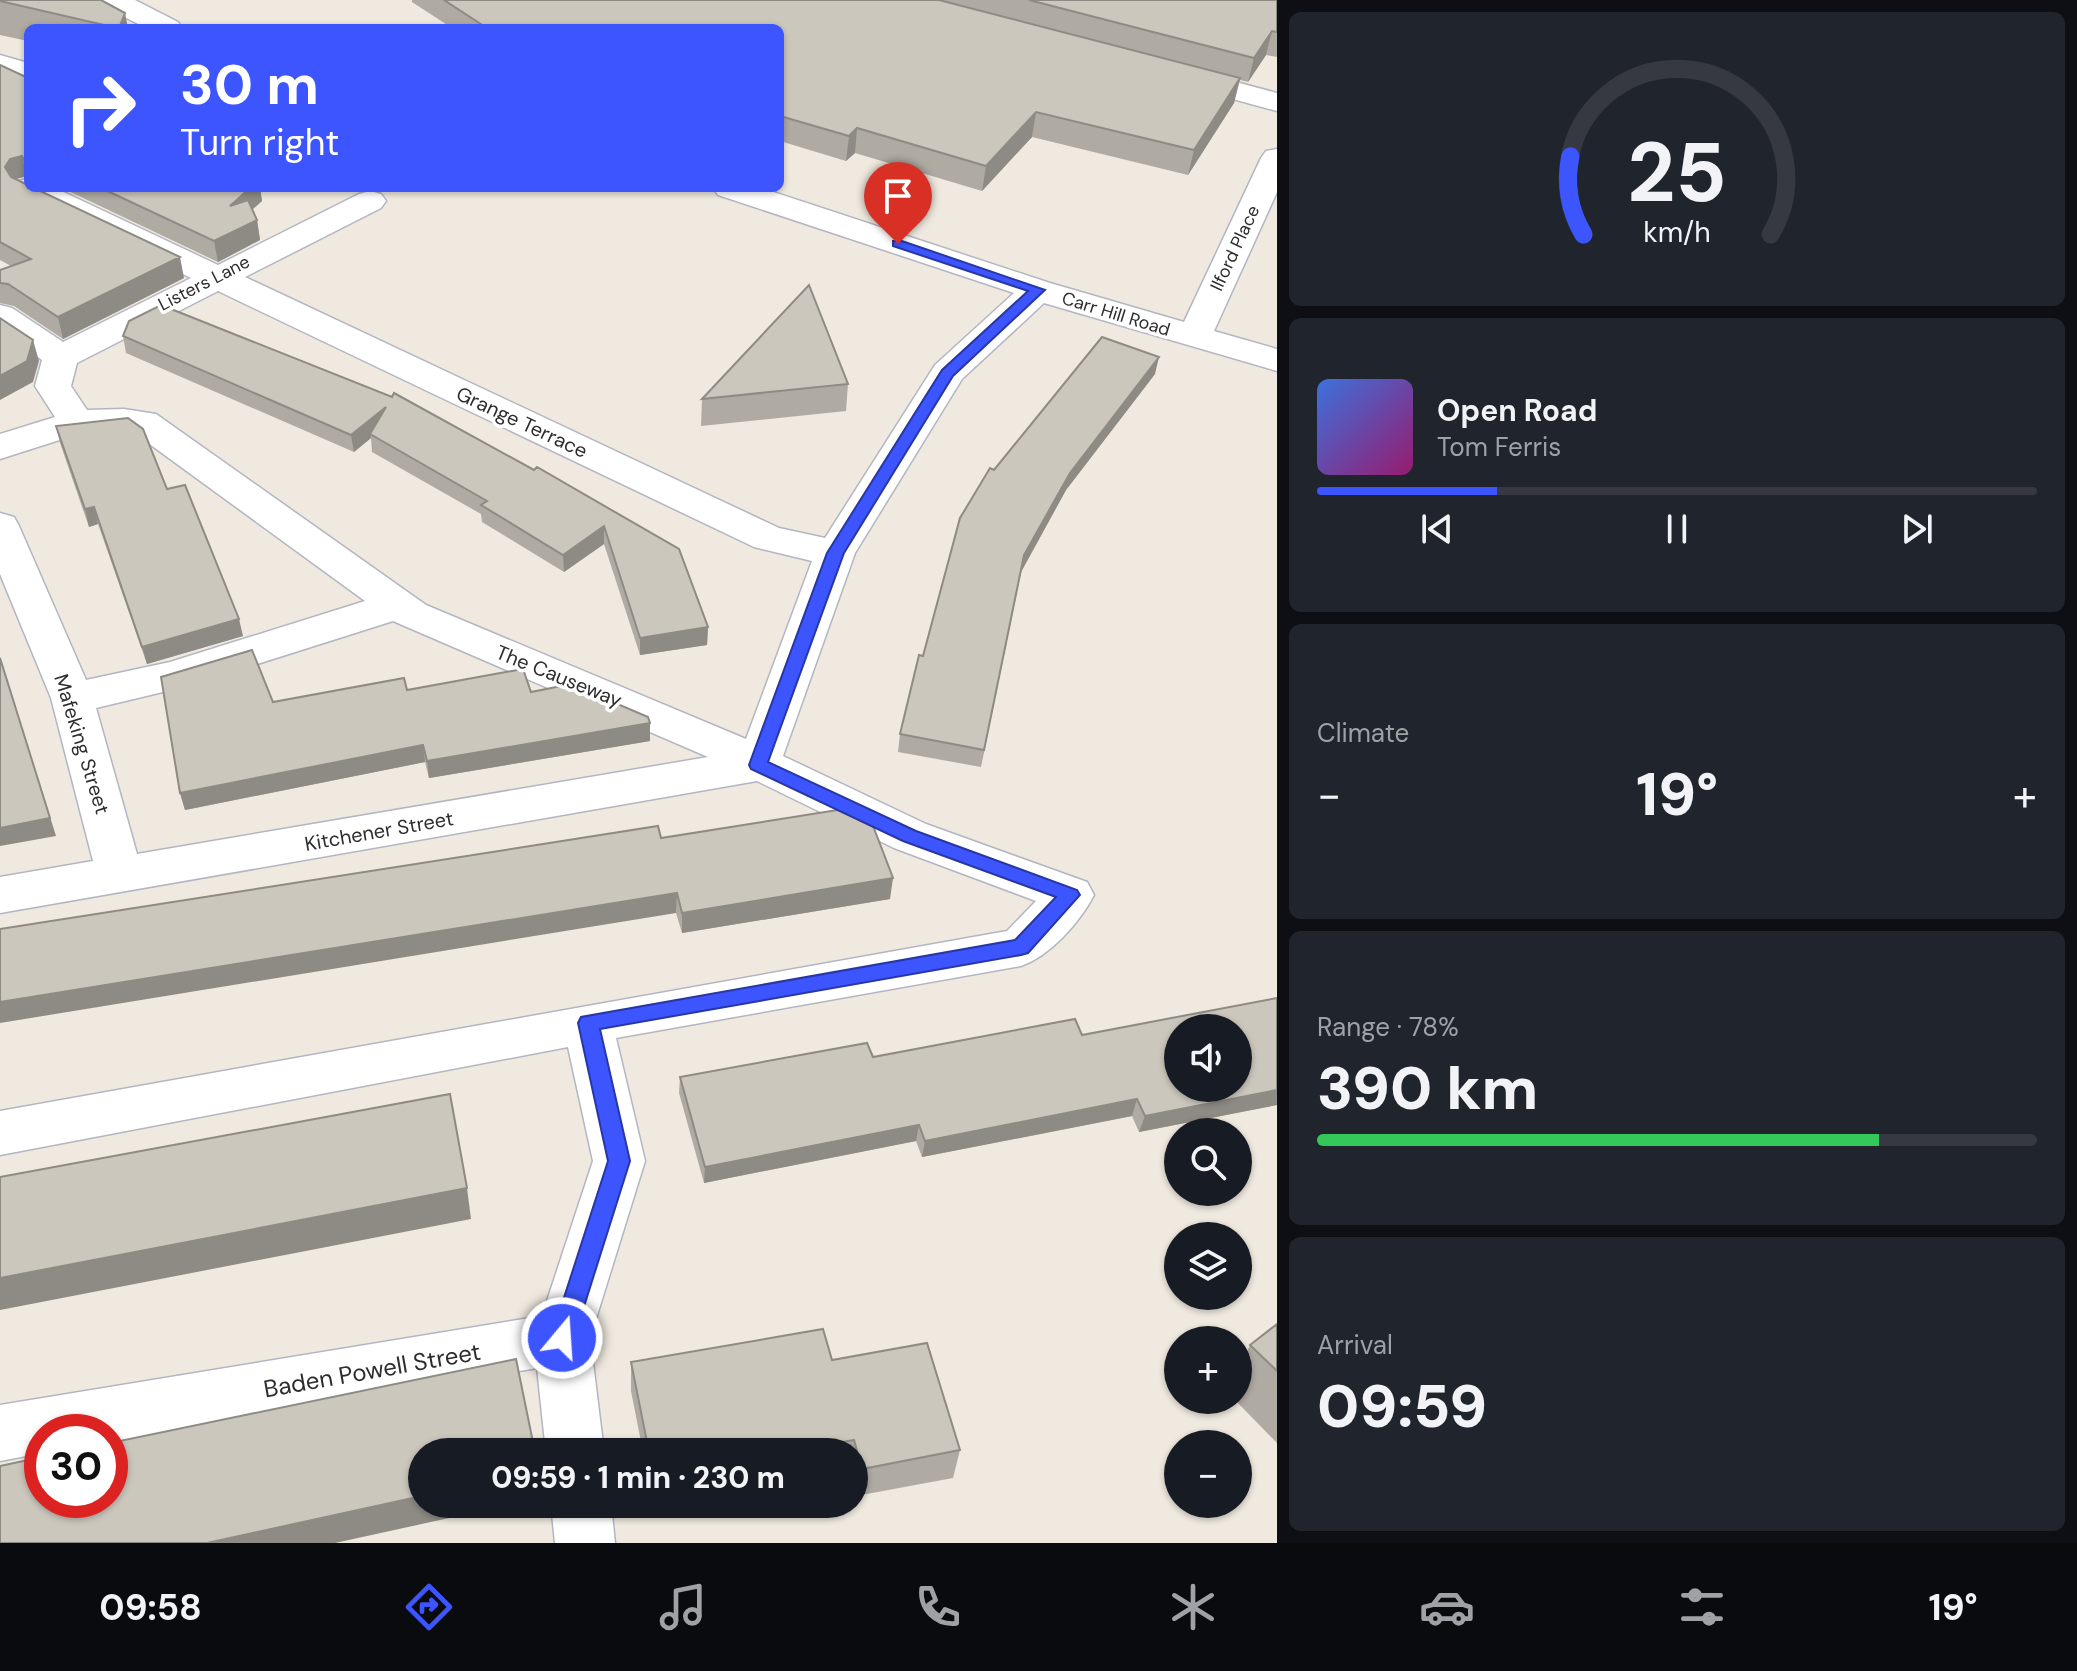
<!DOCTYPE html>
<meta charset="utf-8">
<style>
body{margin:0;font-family:"DM Sans",sans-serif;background:#20242c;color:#f1f3f6;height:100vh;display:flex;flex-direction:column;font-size:30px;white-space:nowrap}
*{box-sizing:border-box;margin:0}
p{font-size:26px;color:#9ea1a6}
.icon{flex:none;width:44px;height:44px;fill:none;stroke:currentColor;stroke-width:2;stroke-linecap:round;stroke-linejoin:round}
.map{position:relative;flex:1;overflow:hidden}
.panel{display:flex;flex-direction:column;gap:12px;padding:12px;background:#0d0f14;width:800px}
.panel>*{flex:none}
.hud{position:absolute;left:24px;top:24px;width:760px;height:168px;border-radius:12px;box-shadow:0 2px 6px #0004;background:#3d55ff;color:#fff;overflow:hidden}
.fabs{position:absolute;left:1164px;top:1014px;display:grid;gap:16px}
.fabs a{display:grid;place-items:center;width:88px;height:88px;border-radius:50%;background:#171b24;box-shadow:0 2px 6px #0004;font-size:40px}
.speed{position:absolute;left:24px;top:1414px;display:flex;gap:16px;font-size:40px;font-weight:700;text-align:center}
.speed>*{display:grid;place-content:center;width:104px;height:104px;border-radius:50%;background:#171b24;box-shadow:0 2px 6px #0004;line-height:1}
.speed .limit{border:12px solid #d22;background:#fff;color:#111}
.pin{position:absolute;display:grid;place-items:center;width:68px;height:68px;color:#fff;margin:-82px -34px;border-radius:50% 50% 50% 0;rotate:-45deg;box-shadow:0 0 8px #0007}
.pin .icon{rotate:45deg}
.me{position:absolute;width:88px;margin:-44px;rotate:18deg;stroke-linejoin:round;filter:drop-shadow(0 0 6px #0008)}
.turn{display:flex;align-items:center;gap:28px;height:168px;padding:0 24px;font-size:36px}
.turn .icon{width:104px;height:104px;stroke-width:2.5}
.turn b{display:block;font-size:56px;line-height:68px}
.big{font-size:60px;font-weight:800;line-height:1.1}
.panel .tile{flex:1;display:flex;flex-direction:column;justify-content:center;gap:12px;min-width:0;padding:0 28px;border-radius:12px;background:#20242c}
.panel .dial{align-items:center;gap:0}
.dial svg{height:208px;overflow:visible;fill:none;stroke:#363941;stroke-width:7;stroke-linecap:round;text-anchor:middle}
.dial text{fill:#f1f3f6;stroke:none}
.song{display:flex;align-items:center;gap:24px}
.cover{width:96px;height:96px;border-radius:12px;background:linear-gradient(135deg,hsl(220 70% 55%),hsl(320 70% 35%))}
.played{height:8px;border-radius:4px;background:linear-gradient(90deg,#3d55ff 25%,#363941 25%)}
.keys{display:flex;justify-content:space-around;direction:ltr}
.heat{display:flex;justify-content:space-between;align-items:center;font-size:44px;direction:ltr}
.charge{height:12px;border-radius:6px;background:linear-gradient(90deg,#34c759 78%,#363941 0)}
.trip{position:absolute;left:408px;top:1438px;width:460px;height:80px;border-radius:40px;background:#171b24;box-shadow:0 2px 6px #0004;font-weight:800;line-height:80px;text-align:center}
.dock{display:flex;height:128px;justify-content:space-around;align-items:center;background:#090b0e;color:#9ea1a6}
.dock .icon{width:56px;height:56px}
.dock .active{color:#3d55ff}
.dock b{font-size:36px;color:#f1f3f6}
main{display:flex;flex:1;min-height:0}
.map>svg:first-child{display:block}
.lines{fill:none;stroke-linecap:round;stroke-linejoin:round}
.minor-casing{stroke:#b3b5c2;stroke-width:3}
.minor{fill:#fff;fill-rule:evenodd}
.wall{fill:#afaba3}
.shaded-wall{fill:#8e8b84}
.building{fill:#cbc7bd;stroke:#8e8b84;stroke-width:2;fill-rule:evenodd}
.route{fill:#3d55ff;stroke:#2837a6;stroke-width:2}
.labels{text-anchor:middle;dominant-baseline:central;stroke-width:7;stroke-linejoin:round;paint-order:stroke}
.far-street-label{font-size:18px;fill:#2d2d2d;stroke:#fff}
.street-label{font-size:20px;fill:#2d2d2d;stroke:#fff}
.near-street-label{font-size:24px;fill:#2d2d2d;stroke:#fff}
</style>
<main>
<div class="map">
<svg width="1277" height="1543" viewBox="0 0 1277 1543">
<rect width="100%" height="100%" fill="#efe9df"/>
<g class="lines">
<g class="minor-casing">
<path id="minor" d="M99,0h36l43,22 4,6h-36l-43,-22z
M0,55l28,8v19l-28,-8z
M1180,67l97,26v18l-107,-29 -5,-6 5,-6z
M1277,149v43l-63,139 63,18v22l-233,-68 -82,76 -107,174 -72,203 143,68 161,58 7,13c-14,27 -44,61 -73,71l-405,72 29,123 -55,177 14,114h-58l-9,-84 -427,74v-10h-68v21l-42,8v-56l542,-89 51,-155 -25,-114 -568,108v-44l1007,-180 29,-30 -142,-53 -137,-67 -757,132v-36l93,-16 -42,-163 -51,-124v-61l14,4 5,9 67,154 84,-18 195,-61 -232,-169 -61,4 -72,23v-25l55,-17 -20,-31 7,-26 -42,-29v-26l12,3 51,34 128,-64 -173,-83 -5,-7 5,-7 10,-2v9h27l163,77 141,-71 11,-3 11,3 5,7 -5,7 -136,69 534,251 46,10 110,-173 79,-72 -296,-98 -5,-7h48l289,95 134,39 77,-164 5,-7zM218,291l536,256 58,14 -66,178 -320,-134 -270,-191 -32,-5 -37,1 -16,-24 6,-23zM393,621l315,136 -571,97 -41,-146 92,-22z
M551,1504h60l4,39h-60z"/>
</g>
<use href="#minor" class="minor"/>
</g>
<path class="wall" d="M0,0l128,28h-100v13l-28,-6z
M412,0h865v57l-11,-2 -18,27 -8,-2 -6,23 -46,72 -156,-38 -50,54 -127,-38 -9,8 -66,-20v-113h-328l-40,-26z
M0,65l28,13v100l-1,-2 -11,3 168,99 -121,61 -49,-33 -14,-3v-33l11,-4 -11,-6z
M62,188h198l2,13 -10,8 5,11 3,20 -42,22z
M123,336l556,213 29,78 -1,18 -67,10 -36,-111 -40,28 -82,-50 -1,-8 -109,-62 -1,-14 -17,14 -228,-99z
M1155,374l-89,116 -45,82 -40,195 -83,-15 2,-18 23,-78 71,-186z
M848,384l-2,27 -145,15 1,-27z
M56,426l111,63 76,147 -96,28 -49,-140 -9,3 -29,-84z
M407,690l124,2 119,49 -221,37 -4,-16 -240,48 -5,-17 93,-91z
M661,838l229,61 -208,34 -6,-20z
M1277,998v107l-138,27 -7,-16 -210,41 -6,-16 -212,42 -25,-90 1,-16 402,-42z
M1277,1324v119l-42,-43h3v-30l12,-25z
M832,1360l128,90 -7,28 -97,18 -2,-9v-35h-211l-12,-61v-29z"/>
<path class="shaded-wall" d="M125,13l3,15h-9z
M1272,31l-6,24 -18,27 6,-24z
M1240,78l-6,25 -46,72 6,-25z
M1036,112l-4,25 -50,54 4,-25z
M857,128l-2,25 -9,8 3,-25z
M22,156l5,20 -11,3 -6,9 -5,-21 5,-8z
M250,188h10l2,13 -28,25 -4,-20z
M257,220l3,20 -42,22 -4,-21z
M180,257l4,21 -121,61 -5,-22z
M33,340l6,21 -6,21 -33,18v-24z
M1159,357l-4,17 -89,116 -45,82 -40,195 43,-212 46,-82z
M386,407l-16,27 1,4 -17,14 -3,-17z
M94,507l4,17 -9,3 -4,-18z
M604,526v18l-40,28 -1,-17z
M239,619l4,17 -96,28 -5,-17z
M708,627l-1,18 -67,10v-17z
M0,657l56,179 -56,10z
M650,723v18l-221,37 -2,-17z
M423,745l2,17 -240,48 -5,-17z
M893,878l-3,21 -208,34v-20z
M677,893l-1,20 -676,110v-21z
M1277,1090v15l-138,27 6,-16z
M1137,1099l-5,17 -210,41 3,-16z
M919,1125l-3,16 -212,42 1,-16z
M467,1188l4,31 -471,91v-32z
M422,1496v8h91l-178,39h-128z"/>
<path class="building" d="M0,0h101l24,13 -6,15h-2l-117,-27z
M444,0h495l301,78 -46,72 -158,-38 -50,54 -129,-38 -8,8 -69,-20v-88h-293z
M1029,0h248v32l-5,-1 -18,27z
M0,65l28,13v87l-2,-1 -4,-8 -12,3 -5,8 6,10 17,8v3h6l146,69 -122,60 -50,-33 -8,-1v-13l31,-11 -31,-17z
M101,188h149l-20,18 18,-6 9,20 -43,21z
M809,285l39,99 -146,15z
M161,305l231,92 2,-4 140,77 3,-3 142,82 29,78 -68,11 -36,-112 -41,29 -82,-50 6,-4 -117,-67 16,-27 -35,28 -228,-99 6,-15z
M0,318l33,22 -6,21 -27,15z
M1102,337l57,20 -89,116 -46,82 -40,195 -84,-16 19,-79 4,1 37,-138 30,-50 4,2z
M128,418l15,11 24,60 18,-4 54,134 -97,28 -48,-140 -9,2 -29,-83z
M252,650l21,52 131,-24 3,12 116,-21 8,23 40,-8 77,33 2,6 -223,38 -4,-16 -243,48 -19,-116z
M0,658l50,160 -50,10z
M850,808l20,10 23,60 -211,35 -5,-20 -677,109v-73l658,-103 3,12z
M1277,998v92l-132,26 -8,-17 -212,42 -6,-16 -214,42 -25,-90 187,-34 6,14 202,-38 7,16zM1178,1028h60v60h-60z
M450,1094l17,94 -467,90v-101z
M1277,1324v47l-27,-26z
M823,1329l9,31 95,-17 33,107 -98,19 -8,-29 -65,12h-140l-18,-90z
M516,1359l19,93h-113v44l-215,47h-207v-77l42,-9v43h68v-57z"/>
<path class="route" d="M893,241h9l143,49 -92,86 -109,177 -76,209 148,69 161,59 3,5 -52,58 -7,2 -421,74 30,132 -56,177 -4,8 -8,3 -8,-3 -3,-8 57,-177 -30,-138 3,-6 434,-77 41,-43 -153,-56 -152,-72 -2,-4 78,-212 115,-183 86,-79 -135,-45z"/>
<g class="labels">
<g class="far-street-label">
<text transform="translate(1235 248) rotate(-65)">Ilford Place</text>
<text transform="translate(204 283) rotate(-27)">Listers Lane</text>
<text transform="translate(1116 314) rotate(17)">Carr Hill Road</text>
</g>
<g class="street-label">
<text transform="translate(522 422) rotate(25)">Grange Terrace</text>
<text transform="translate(559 676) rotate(22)">The Causeway</text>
<text transform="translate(82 744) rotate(73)">Mafeking Street</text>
<text transform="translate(379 831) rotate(-10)">Kitchener Street</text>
</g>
<g class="near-street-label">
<text transform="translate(372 1370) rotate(-10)">Baden Powell Street</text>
</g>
</g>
</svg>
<div class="fabs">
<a><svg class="icon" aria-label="sound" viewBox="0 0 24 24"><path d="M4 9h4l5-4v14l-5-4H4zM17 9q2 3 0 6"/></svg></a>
<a><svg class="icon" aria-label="search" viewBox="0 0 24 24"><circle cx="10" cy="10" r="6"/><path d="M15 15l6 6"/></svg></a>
<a><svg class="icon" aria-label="layers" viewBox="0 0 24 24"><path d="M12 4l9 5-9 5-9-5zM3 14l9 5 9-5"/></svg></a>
<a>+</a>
<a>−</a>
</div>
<div class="speed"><div class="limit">30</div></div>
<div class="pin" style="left:898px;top:244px;background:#d93025"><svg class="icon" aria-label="arrive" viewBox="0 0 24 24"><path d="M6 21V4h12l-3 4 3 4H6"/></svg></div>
<svg class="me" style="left:562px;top:1338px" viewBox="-20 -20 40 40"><circle r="17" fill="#3d55ff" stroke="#fff" stroke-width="3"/><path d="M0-11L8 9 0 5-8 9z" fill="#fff"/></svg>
<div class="trip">09:59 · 1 min · 230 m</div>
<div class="hud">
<div class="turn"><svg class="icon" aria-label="right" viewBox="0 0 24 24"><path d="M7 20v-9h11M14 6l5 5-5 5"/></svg><div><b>30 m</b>Turn right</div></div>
</div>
</div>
<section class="panel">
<div class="tile dial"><svg viewBox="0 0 100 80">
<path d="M14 69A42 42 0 1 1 86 69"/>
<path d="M14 69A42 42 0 0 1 9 39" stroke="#3d55ff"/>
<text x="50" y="56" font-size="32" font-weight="700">25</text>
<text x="50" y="72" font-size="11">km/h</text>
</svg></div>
<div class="tile">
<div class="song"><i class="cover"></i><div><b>Open Road</b><p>Tom Ferris</p></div></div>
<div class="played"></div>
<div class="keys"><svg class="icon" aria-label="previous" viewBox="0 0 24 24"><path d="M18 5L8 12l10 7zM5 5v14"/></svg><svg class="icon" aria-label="pause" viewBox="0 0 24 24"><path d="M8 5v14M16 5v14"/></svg><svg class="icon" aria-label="next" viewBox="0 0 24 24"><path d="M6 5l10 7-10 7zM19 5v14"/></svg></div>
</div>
<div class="tile"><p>Climate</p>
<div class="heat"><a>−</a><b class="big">19°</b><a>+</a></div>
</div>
<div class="tile"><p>Range · 78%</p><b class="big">390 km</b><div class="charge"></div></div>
<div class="tile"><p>Arrival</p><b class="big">09:59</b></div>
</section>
</main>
<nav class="dock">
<b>09:58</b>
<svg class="icon active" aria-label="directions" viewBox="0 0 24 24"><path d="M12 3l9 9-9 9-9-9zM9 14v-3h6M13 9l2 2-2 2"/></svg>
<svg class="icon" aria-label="music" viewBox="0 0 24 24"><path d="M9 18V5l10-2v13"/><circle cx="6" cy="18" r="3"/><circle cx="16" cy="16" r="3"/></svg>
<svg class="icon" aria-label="phone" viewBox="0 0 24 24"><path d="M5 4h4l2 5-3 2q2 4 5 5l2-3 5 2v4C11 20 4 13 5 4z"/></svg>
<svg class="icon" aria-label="climate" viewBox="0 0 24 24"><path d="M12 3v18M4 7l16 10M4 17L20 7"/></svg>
<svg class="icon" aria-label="car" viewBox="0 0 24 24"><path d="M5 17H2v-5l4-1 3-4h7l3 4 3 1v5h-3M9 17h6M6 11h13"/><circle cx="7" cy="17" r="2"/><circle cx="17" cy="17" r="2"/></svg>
<svg class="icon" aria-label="filters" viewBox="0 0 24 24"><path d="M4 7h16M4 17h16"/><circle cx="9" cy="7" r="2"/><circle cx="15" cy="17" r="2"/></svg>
<b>19°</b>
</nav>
